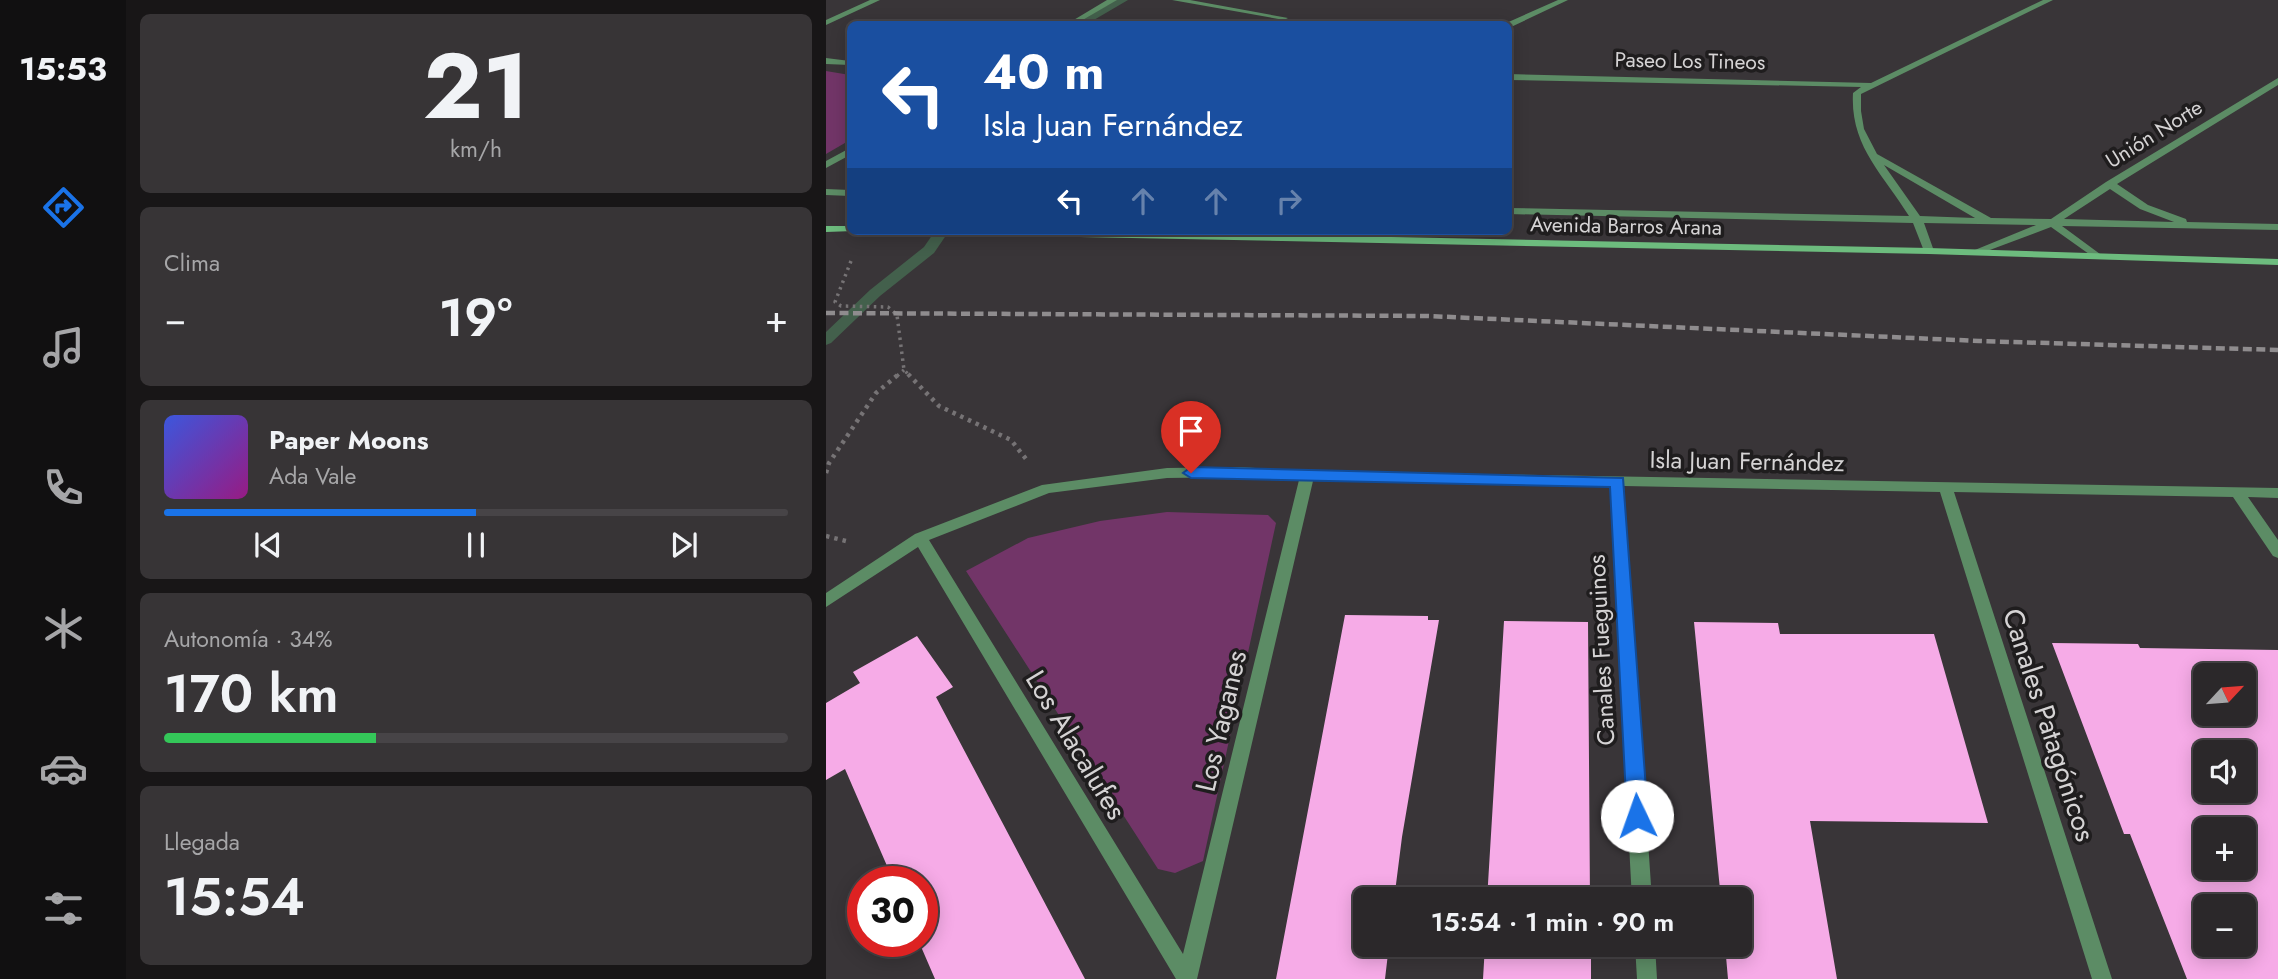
<!DOCTYPE html>
<html lang="es">
<meta charset="utf-8">
<style>
body{margin:0;font-family:Jost,sans-serif;background:#373436;color:#f1f3f6;height:100vh;display:flex;flex-direction:column;font-size:26px;white-space:nowrap}
*{box-sizing:border-box;margin:0}
p{font-size:23px;color:#a6a6a8}
.icon{flex:none;width:38px;height:38px;fill:none;stroke:currentColor;stroke-width:2;stroke-linecap:round;stroke-linejoin:round}
.map{position:relative;flex:1;overflow:hidden}
.drawer{display:flex;flex-direction:column;gap:14px;padding:14px;background:#181617;width:700px}
.drawer>*{flex:none}
.top-card{position:absolute;left:21px;top:21px;width:665px;height:214px;border-radius:10px;box-shadow:0 4px 18px #0003,0 0 0 2px #474447;background:#1a4fa0;color:#fff;overflow:hidden}
.needle{width:46px;rotate:64deg}
.controls{position:absolute;left:1367px;top:663px;display:grid;gap:14px}
.controls a{display:grid;place-items:center;width:63px;height:63px;border-radius:10px;background:#2b282a;box-shadow:0 4px 18px #0003,0 0 0 2px #474447;font-size:35px}
.speed{position:absolute;left:21px;top:866px;display:flex;gap:14px;font-size:35px;font-weight:700;text-align:center}
.speed>*{display:grid;place-content:center;width:91px;height:91px;border-radius:50%;background:#2b282a;box-shadow:0 4px 18px #0003,0 0 0 2px #474447;line-height:1}
.speed .limit{border:10px solid #d22;background:#fff;color:#111}
.pin{position:absolute;display:grid;place-items:center;width:60px;height:60px;color:#fff;margin:-72px -30px;border-radius:50% 50% 50% 0;rotate:-45deg;box-shadow:0 0 7px #0007}
.pin .icon{rotate:45deg}
.me{position:absolute;width:77px;margin:-38px;rotate:357deg;stroke-linejoin:round;filter:drop-shadow(0 0 5px #0008)}
.turn{display:flex;align-items:center;gap:24px;height:147px;padding:0 21px;font-size:32px}
.turn .icon{width:91px;height:91px;stroke-width:2.5}
.turn b{display:block;font-size:49px;line-height:60px}
.lanes{display:flex;align-items:center;height:66px;padding:0 21px;background:#0003;justify-content:center;gap:35px;direction:ltr}
.lanes .off{opacity:.35}
.big{font-size:52px;font-weight:600;line-height:1.1}
.drawer .card{flex:1;display:flex;flex-direction:column;justify-content:center;gap:10px;min-width:0;padding:0 24px;border-radius:10px;background:#373436}
.drawer .dial{align-items:center;gap:0}
.dial b{font-size:91px;line-height:1}
.song{display:flex;align-items:center;gap:21px}
.cover{width:84px;height:84px;border-radius:10px;background:linear-gradient(135deg,hsl(230 70% 55%),hsl(310 70% 35%))}
.played{height:7px;border-radius:4px;background:linear-gradient(90deg,#1a73e8 50%,#474447 50%)}
.keys{display:flex;justify-content:space-around;direction:ltr}
.heat{display:flex;justify-content:space-between;align-items:center;font-size:38px;direction:ltr}
.charge{height:10px;border-radius:5px;background:linear-gradient(90deg,#34c759 34%,#474447 0)}
.trip{position:absolute;left:527px;top:887px;width:399px;height:70px;border-radius:10px;background:#2b282a;box-shadow:0 4px 18px #0003,0 0 0 2px #474447;font-weight:600;line-height:70px;text-align:center}
main{display:flex;flex:1;min-height:0}
.dock{display:flex;flex-direction:column;width:126px;justify-content:space-around;align-items:center;background:#111011;color:#a6a6a8}
.dock .icon{width:49px;height:49px}
.dock .current{color:#1a73e8}
.dock b{font-size:32px;color:#f1f3f6}
.map>svg:first-child{display:block}
.green{fill:#723568}
.lines{fill:none;stroke-linecap:round;stroke-linejoin:round}
.stream{fill:#43604c;fill-rule:evenodd}
.building{fill:#f6abe7;fill-rule:evenodd}
.path-far1{stroke:#767375;stroke-width:3.5;stroke-dasharray:2.5 4.5;stroke-linecap:butt}
.path{stroke:#767375;stroke-width:4.5;stroke-dasharray:3.5 5;stroke-linecap:butt}
.street{fill:#5c8c65;fill-rule:evenodd}
.secondary{fill:#6dbc7e;fill-rule:evenodd}
.rail{stroke:#8f8c8e;stroke-width:4.5;stroke-dasharray:9 4.5;stroke-linecap:butt}
.route{fill:#1a73e8;stroke:#114b97;stroke-width:2}
.labels{text-anchor:middle;dominant-baseline:central;stroke-width:7;stroke-linejoin:round;paint-order:stroke}
.far-street-label{font-size:21px;fill:#d5d3d4;stroke:#1f1d1e}
.street-label{font-size:24px;fill:#d5d3d4;stroke:#1f1d1e}
.near-street-label{font-size:28px;fill:#d5d3d4;stroke:#1f1d1e}
</style>
<main>
<nav class="dock">
<b>15:53</b>
<svg class="icon current" aria-label="directions" viewBox="0 0 24 24"><path d="M12 3l9 9-9 9-9-9zM9 14v-3h6M13 9l2 2-2 2"/></svg>
<svg class="icon" aria-label="music" viewBox="0 0 24 24"><path d="M9 18V5l10-2v13"/><circle cx="6" cy="18" r="3"/><circle cx="16" cy="16" r="3"/></svg>
<svg class="icon" aria-label="phone" viewBox="0 0 24 24"><path d="M5 4h4l2 5-3 2q2 4 5 5l2-3 5 2v4C11 20 4 13 5 4z"/></svg>
<svg class="icon" aria-label="climate" viewBox="0 0 24 24"><path d="M12 3v18M4 7l16 10M4 17L20 7"/></svg>
<svg class="icon" aria-label="car" viewBox="0 0 24 24"><path d="M5 17H2v-5l4-1 3-4h7l3 4 3 1v5h-3M9 17h6M6 11h13"/><circle cx="7" cy="17" r="2"/><circle cx="17" cy="17" r="2"/></svg>
<svg class="icon" aria-label="filters" viewBox="0 0 24 24"><path d="M4 7h16M4 17h16"/><circle cx="9" cy="7" r="2"/><circle cx="15" cy="17" r="2"/></svg>
</nav>
<section class="drawer">
<div class="card dial"><b>21</b><p>km/h</p></div>
<div class="card"><p>Clima</p>
<div class="heat"><a>−</a><b class="big">19°</b><a>+</a></div>
</div>
<div class="card">
<div class="song"><i class="cover"></i><div><b>Paper Moons</b><p>Ada Vale</p></div></div>
<div class="played"></div>
<div class="keys"><svg class="icon" aria-label="previous" viewBox="0 0 24 24"><path d="M18 5L8 12l10 7zM5 5v14"/></svg><svg class="icon" aria-label="pause" viewBox="0 0 24 24"><path d="M8 5v14M16 5v14"/></svg><svg class="icon" aria-label="next" viewBox="0 0 24 24"><path d="M6 5l10 7-10 7zM19 5v14"/></svg></div>
</div>
<div class="card"><p>Autonomía · 34%</p><b class="big">170 km</b><div class="charge"></div></div>
<div class="card"><p>Llegada</p><b class="big">15:54</b></div>
</section>
<div class="map">
<svg width="1452" height="979" viewBox="0 0 1452 979">
<rect width="100%" height="100%" fill="#393538"/>
<path class="green" d="M0,71l24,4v65l-24,14z
M341,512l101,3 8,8 -73,338 -28,12 -17,-4 -192,-298 62,-33 72,-17z"/>
<g class="lines">
<path class="stream" d="M290,0h12l-41,24h-11z
M109,231h14l-15,22 -54,43 -49,47 -5,2v-13l44,-42 54,-43z"/>
</g>
<path class="building" d="M519,615l83,1v4h11l-37,217 -8,63h-29v45h24l-4,34h-109z
M678,621l84,1 2,278h-103z
M868,622l84,1 2,11h154l54,189 -178,-2 27,158h-109l-3,-34h15v-45h-19z
M91,636l36,51 -17,10 149,282h-150l-16,-37h3v-60h-28l-49,-113 -19,11v-77l34,-20 -7,-11z
M1226,643l86,1 2,4 138,2v329h-91l-57,-145h-6zM1379,676h39v38h-39zM1379,752h39v39h-39zM1379,830h39v38h-39zM1379,906h39v39h-39z
M659,945h106v34h-108z"/>
<g class="lines">
<path class="path-far1" d="M25,261l-16,41 6,4 47,1 9,8 7,55 6,6
M71,376l7,-6"/>
<path class="path" d="M82,374l31,32 72,34 15,19
M0,473l3,-10 47,-70 23,-19
M0,536l20,5"/>
<path class="street" d="M44,0h10l-54,25v-5z
M281,0h10l-41,24h-9z
M346,0h18l98,18 -4,2z
M732,0h10l-57,27 -7,-3z
M1217,0h10l-192,94v17l3,18 13,25 114,64 60,1 55,-37 172,-104v7l-161,99 31,21 38,14 1,3 91,2v6l-216,-4 38,28 2,2 -6,3 -45,-32 -72,27h-8l-1,-2 66,-27 -112,-2 10,28 -5,3 -5,-3 -11,-28 -405,-9v-6l401,8c-26,-42 -59,-70 -56,-123l8,-6 -353,-7v-6l363,9zM1058,165l91,53 -55,-2zM1284,189l30,20 34,13 -110,-3z
M0,58l24,3v4l-24,-1z
M24,148v7l-24,13v-7z
M0,189l24,1v6l-24,-1z
M413,467l68,4 971,17v10l-30,-1 30,43v18l-5,-2 -40,-59 -279,-5 158,487h-20l-152,-487 -316,-6 28,414h-20l-22,-414 -297,-5 -116,498h-21l-258,-432 -92,60v-14l89,-59 127,-49 125,-17zM413,477l60,3 -116,474 -254,-414 120,-47 118,-15z
M809,945h20l2,34h-20z"/>
<path class="secondary" d="M0,226h24v5h4l-28,1z
M100,231h166l837,17 349,11v6l-349,-11 -998,-20z"/>
<path class="rail" d="M0,313l602,3 551,25 299,9"/>
</g>
<path class="route" d="M365,467l432,11 25,338 -3,7 -8,2 -7,-2 -3,-7 -17,-329 -419,-9 -8,-5z"/>
<g class="labels">
<g class="far-street-label">
<text transform="translate(864 61) rotate(1)">Paseo Los Tineos</text>
<text transform="translate(1328 134) rotate(-32)">Unión Norte</text>
<text transform="translate(800 226) rotate(1)">Avenida Barros Arana</text>
</g>
<g class="street-label">
<text transform="translate(921 461) rotate(1)">Isla Juan Fernández</text>
<text transform="translate(775 650) rotate(-93)">Canales Fueguinos</text>
</g>
<g class="near-street-label">
<text transform="translate(395 721) rotate(-77)">Los Yaganes</text>
<text transform="translate(1223 725) rotate(72)">Canales Patagónicos</text>
<text transform="translate(250 745) rotate(59)">Los Alacalufes</text>
</g>
</g>
</svg>
<div class="controls">
<a><svg class="needle" viewBox="-14 -14 28 28"><path d="M0-13l5 13h-10z" fill="#e53935"/><path d="M0 13l5-13h-10z" fill="#a6a6a8"/></svg></a>
<a><svg class="icon" aria-label="sound" viewBox="0 0 24 24"><path d="M4 9h4l5-4v14l-5-4H4zM17 9q2 3 0 6"/></svg></a>
<a>+</a>
<a>−</a>
</div>
<div class="speed"><div class="limit">30</div></div>
<div class="pin" style="left:365px;top:473px;background:#d93025"><svg class="icon" aria-label="arrive" viewBox="0 0 24 24"><path d="M6 21V4h12l-3 4 3 4H6"/></svg></div>
<svg class="me" style="left:811px;top:816px" viewBox="-20 -20 40 40"><circle r="19" fill="#fff"/><path d="M0-13L10 11 0 6-10 11z" fill="#1a73e8"/></svg>
<div class="trip">15:54 · 1 min · 90 m</div>
<div class="top-card">
<div class="turn"><svg class="icon" aria-label="left" viewBox="0 0 24 24"><path d="M17 20v-9H6M10 6l-5 5 5 5"/></svg><div><b>40 m</b>Isla Juan Fernández</div></div>
<div class="lanes"><svg class="icon" aria-label="left" viewBox="0 0 24 24"><path d="M17 20v-9H6M10 6l-5 5 5 5"/></svg><svg class="icon off" aria-label="ahead" viewBox="0 0 24 24"><path d="M12 20V5M6 11l6-6 6 6"/></svg><svg class="icon off" aria-label="ahead" viewBox="0 0 24 24"><path d="M12 20V5M6 11l6-6 6 6"/></svg><svg class="icon off" aria-label="right" viewBox="0 0 24 24"><path d="M7 20v-9h11M14 6l5 5-5 5"/></svg></div>
</div>
</div>
</main>
